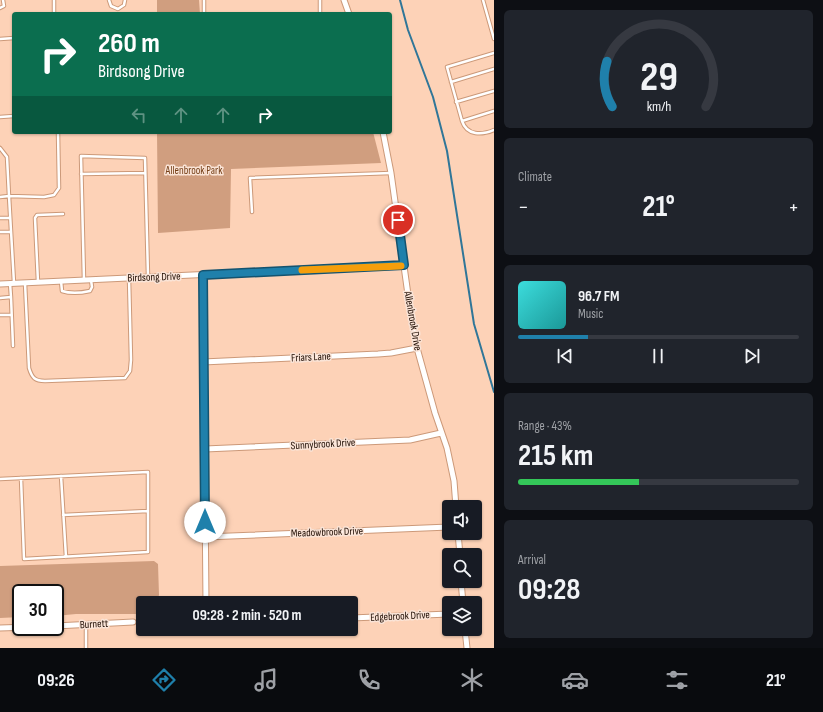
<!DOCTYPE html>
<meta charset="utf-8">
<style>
body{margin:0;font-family:"Sofia Sans Condensed",sans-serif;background:#20242c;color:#f1f3f6;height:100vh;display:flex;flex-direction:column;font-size:15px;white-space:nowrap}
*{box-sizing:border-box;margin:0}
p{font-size:13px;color:#9ea1a6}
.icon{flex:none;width:22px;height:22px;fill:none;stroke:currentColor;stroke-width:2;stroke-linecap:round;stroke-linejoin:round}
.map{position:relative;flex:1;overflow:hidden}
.details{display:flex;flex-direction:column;gap:10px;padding:10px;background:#0d0f14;width:329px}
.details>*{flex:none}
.banner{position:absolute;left:12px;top:12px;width:380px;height:122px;border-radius:4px;box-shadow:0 1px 3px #0004;background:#0b6e4f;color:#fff;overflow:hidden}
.tools{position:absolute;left:442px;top:500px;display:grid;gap:8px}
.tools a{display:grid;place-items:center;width:40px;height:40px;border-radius:4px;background:#171b24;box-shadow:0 1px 3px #0004;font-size:20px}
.speed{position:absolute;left:12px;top:584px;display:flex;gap:8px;font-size:20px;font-weight:700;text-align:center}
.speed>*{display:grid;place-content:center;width:52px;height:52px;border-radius:50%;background:#171b24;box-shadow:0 1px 3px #0004;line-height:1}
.speed .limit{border:2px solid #111;border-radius:6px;background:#fff;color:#111}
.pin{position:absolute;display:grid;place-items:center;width:34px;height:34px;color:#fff;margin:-17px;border:2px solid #fff;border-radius:50%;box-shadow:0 1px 4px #0007}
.me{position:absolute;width:44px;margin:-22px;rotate:0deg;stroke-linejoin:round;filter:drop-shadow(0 0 3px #0008)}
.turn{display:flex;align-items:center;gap:14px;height:84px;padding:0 20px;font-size:18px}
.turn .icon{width:52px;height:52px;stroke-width:2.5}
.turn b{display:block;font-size:28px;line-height:34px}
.lanes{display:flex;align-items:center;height:38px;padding:0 20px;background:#0003;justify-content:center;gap:20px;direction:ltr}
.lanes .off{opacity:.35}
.big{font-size:30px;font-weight:700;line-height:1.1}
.details .widget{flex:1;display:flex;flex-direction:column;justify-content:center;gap:6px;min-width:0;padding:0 14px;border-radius:6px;background:#20242c}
.details .dial{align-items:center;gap:0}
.dial svg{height:104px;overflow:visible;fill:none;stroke:#363941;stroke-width:7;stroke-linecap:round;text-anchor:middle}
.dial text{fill:#f1f3f6;stroke:none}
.song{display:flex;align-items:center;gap:12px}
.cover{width:48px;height:48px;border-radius:6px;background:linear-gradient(135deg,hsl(180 70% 55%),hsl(180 70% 35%))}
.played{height:4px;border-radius:2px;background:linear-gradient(90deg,#1f80ab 25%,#363941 25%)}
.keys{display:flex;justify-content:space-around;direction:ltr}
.heat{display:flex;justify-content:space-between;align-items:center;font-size:22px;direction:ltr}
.charge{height:6px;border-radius:3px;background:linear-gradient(90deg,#34c759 43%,#363941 0)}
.trip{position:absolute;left:136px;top:596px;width:222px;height:40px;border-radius:4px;background:#171b24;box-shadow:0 1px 3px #0004;font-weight:700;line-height:40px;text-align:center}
.tabs{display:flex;height:64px;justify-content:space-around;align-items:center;background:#090b0e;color:#9ea1a6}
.tabs .icon{width:28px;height:28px}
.tabs .current{color:#1f80ab}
.tabs b{font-size:18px;color:#f1f3f6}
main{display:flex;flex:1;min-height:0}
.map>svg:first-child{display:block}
.green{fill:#d09e7f}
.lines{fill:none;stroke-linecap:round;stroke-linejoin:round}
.stream{stroke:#307698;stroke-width:2}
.lane-casing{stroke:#cc9979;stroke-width:4.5}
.street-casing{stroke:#cc9979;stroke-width:7}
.lane{stroke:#fff;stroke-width:2.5}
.street{stroke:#fff;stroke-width:5}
.route-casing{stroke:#14536f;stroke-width:10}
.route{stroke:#1f80ab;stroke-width:7}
.slow{stroke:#f59e0b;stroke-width:7}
.labels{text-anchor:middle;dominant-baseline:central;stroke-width:3;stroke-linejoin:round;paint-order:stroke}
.park-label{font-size:11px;fill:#753f17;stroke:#fae4d7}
.street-label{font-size:11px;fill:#1e0c02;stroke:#fae4d7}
</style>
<main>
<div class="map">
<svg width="494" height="648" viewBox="0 0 494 648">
<rect width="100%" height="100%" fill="#fdd2b7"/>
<path class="green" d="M157,0h42l1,14h-43z
M157,132h216l8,31 -150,6 -1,59 -72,5z
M154,561l4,3 1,31 -3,8h-13v11h-67l-21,2v-23h-34v24l-21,1v-52z"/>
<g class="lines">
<path class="stream" d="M400,0l8,30 25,67 14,54 27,173 20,68"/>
<g class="lane-casing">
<path id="lane" d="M54,0v14
M109,0l2,6 7,3 6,-4 1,-5
M204,0v14
M320,0v14
M483,0l11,39
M0,8l4,-2 -1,-6
M0,39l14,-1
M451,82l43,-13
M456,102l38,-11
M494,111l-32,10c5,15 20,14 32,9
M0,117l14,-1
M462,121l-15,-54 47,-14
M0,148l7,9 2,39 35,1 10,-2 5,-7 -1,-56
M81,174l64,-1
M0,197l9,-1 5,87
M252,212l-2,-34 141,-5
M0,218h10
M0,232h11
M84,280l-3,-124 64,2 3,118
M61,281l1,10c9,3 19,2 28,0l2,-4 -1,-7
M38,282l-3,-64 2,-3 26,-1
M25,283l4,85c3,10 6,13 16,13l80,-3 5,-7 1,-11 -2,-82
M11,297l2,49
M0,298l11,-1 -1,-14
M0,315h11
M61,476l5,81
M0,479l148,-7v80l-124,7 -3,-81
M63,515l85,-4
M86,625v23"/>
</g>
<g class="street-casing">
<path id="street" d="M344,0l5,14
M383,132l8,41 19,136 7,39 18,65 12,35 7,33 2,26
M203,275l3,328
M0,284l404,-19
M203,362l175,-8 13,-1 26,-5
M205,449l205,-9 31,-7
M458,533l2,22
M205,537l244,-10
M461,581l2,22
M351,618l98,-4
M55,626l78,-4
M0,628l30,-1
M465,629l2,19"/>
</g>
<use href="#lane" class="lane"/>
<use href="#street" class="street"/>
</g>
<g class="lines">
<g class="route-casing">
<path id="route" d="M205,522l-2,-247 201,-10 -6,-45"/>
</g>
<use href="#route" class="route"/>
<path class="slow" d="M302,270l99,-4"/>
</g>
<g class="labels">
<g class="park-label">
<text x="194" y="170">Allenbrook Park</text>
</g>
<g class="street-label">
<text transform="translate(154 277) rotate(-2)">Birdsong Drive</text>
<text transform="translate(413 321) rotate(80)">Allenbrook Drive</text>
<text transform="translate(311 357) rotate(-3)">Friars Lane</text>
<text transform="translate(323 444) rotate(-3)">Sunnybrook Drive</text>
<text transform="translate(327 532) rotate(-2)">Meadowbrook Drive</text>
<text transform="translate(400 616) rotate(-3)">Edgebrook Drive</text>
<text transform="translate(94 624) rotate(-3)">Burnett</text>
</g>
</g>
</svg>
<div class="tools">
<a><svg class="icon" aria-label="sound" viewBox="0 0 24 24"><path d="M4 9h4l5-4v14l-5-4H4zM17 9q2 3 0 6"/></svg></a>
<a><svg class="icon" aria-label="search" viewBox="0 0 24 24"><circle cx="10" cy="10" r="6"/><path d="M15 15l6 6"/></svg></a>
<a><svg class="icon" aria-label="layers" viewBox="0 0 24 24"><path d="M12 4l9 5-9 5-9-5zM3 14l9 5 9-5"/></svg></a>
</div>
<div class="speed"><div class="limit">30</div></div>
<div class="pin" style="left:398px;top:220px;background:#d93025"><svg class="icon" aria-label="arrive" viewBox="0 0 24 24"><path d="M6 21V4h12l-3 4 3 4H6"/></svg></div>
<svg class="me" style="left:205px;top:522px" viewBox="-20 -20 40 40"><circle r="19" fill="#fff"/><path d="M0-13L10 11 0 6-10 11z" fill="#1f80ab"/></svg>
<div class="trip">09:28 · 2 min · 520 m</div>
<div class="banner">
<div class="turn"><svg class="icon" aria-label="right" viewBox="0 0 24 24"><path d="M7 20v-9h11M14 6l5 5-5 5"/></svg><div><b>260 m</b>Birdsong Drive</div></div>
<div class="lanes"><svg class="icon off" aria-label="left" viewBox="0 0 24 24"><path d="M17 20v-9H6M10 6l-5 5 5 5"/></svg><svg class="icon off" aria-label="ahead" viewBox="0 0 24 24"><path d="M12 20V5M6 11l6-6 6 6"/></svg><svg class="icon off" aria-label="ahead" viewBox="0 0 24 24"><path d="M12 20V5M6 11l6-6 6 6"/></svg><svg class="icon" aria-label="right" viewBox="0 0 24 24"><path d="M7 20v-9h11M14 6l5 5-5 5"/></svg></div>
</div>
</div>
<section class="details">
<div class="widget dial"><svg viewBox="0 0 100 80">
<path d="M14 69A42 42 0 1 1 86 69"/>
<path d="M14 69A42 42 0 0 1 10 34" stroke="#1f80ab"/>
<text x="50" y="56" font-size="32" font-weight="700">29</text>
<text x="50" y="72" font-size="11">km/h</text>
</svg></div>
<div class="widget"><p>Climate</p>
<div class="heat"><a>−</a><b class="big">21°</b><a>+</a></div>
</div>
<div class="widget">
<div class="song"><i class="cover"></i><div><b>96.7 FM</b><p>Music</p></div></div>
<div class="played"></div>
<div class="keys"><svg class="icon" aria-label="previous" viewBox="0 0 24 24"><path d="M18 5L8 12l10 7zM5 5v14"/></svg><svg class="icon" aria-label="pause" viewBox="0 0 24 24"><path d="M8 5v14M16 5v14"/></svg><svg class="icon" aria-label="next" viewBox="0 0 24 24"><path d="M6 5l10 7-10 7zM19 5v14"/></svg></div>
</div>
<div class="widget"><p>Range · 43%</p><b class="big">215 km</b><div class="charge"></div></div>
<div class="widget"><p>Arrival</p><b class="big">09:28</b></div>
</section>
</main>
<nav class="tabs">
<b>09:26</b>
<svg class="icon current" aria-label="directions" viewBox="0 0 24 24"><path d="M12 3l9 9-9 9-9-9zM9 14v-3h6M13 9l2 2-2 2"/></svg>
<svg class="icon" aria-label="music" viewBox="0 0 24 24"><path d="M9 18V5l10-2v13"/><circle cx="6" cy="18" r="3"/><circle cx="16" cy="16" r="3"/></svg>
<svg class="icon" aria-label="phone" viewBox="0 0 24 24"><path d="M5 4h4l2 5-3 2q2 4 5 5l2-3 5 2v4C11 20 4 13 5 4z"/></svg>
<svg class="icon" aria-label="climate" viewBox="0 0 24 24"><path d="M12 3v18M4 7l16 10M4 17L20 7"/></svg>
<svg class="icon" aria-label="car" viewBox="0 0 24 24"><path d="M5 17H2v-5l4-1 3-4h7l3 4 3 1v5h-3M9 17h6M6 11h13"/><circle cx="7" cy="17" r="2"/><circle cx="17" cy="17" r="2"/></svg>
<svg class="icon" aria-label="filters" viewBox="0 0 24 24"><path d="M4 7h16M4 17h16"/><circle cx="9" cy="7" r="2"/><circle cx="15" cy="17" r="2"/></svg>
<b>21°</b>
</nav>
